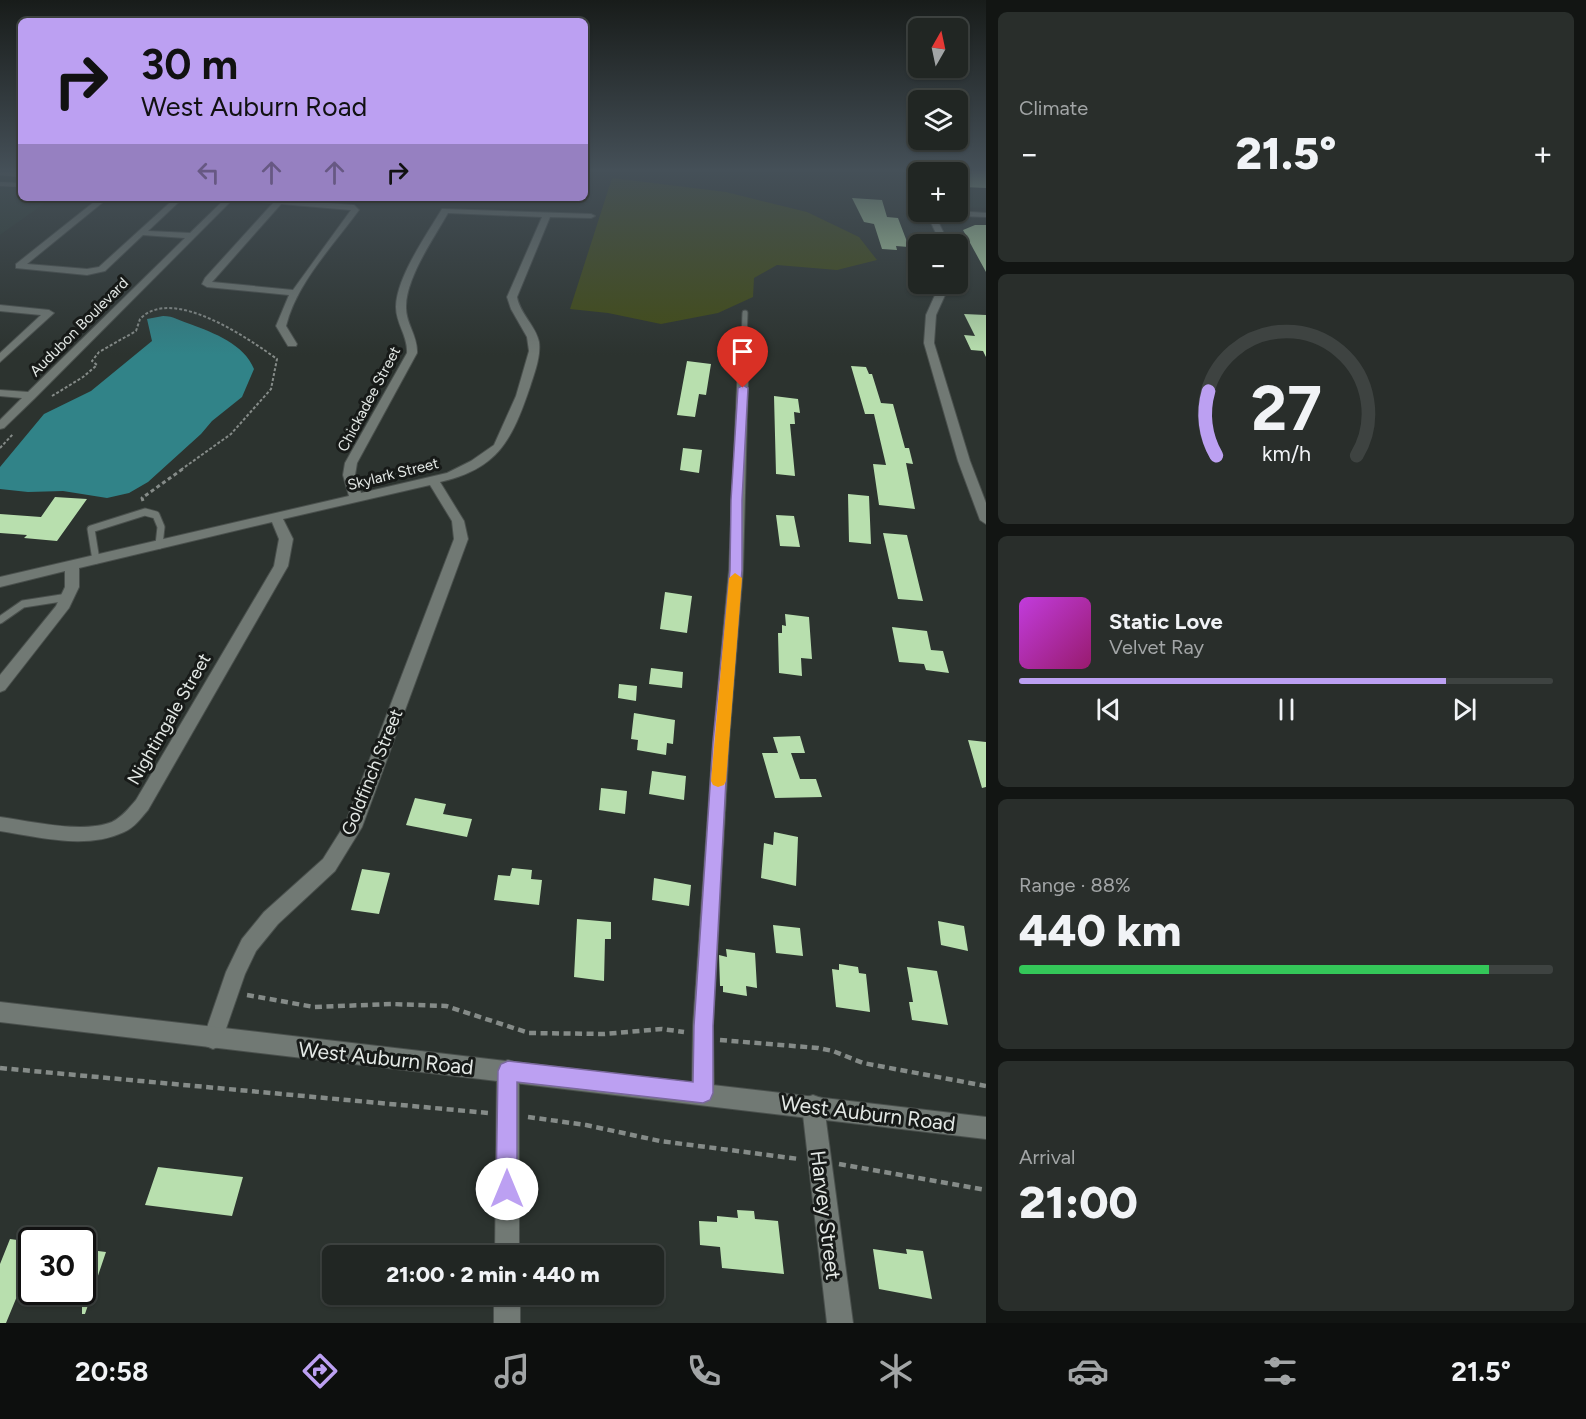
<!DOCTYPE html>
<meta charset="utf-8">
<style>
body{margin:0;font-family:Figtree,sans-serif;background:#292e2b;color:#f1f3f6;height:100vh;display:flex;flex-direction:column;font-size:22px;white-space:nowrap}
*{box-sizing:border-box;margin:0}
p{font-size:20px;color:#a2a5a6}
.icon{flex:none;width:33px;height:33px;fill:none;stroke:currentColor;stroke-width:2;stroke-linecap:round;stroke-linejoin:round}
.map{position:relative;flex:1;overflow:hidden}
.panel{display:flex;flex-direction:column;gap:12px;padding:12px;background:#121513;width:600px}
.panel>*{flex:none}
.hud{position:absolute;left:18px;top:18px;width:570px;height:183px;border-radius:9px;box-shadow:0 2px 4px #0004,0 0 0 2px #3e4341;background:#bca0f2;color:#111;overflow:hidden}
.needle{width:39px;rotate:9deg}
.fabs{position:absolute;left:908px;top:18px;display:grid;gap:12px}
.fabs a{display:grid;place-items:center;width:60px;height:60px;border-radius:9px;background:#212623;box-shadow:0 2px 4px #0004,0 0 0 2px #3e4341;font-size:30px}
.speed{position:absolute;left:18px;top:1227px;display:flex;gap:12px;font-size:30px;font-weight:700;text-align:center}
.speed>*{display:grid;place-content:center;width:78px;height:78px;border-radius:50%;background:#212623;box-shadow:0 2px 4px #0004,0 0 0 2px #3e4341;line-height:1}
.speed .limit{border:3px solid #111;border-radius:9px;background:#fff;color:#111}
.pin{position:absolute;display:grid;place-items:center;width:51px;height:51px;color:#fff;margin:-62px -26px;border-radius:50% 50% 50% 0;rotate:-45deg;box-shadow:0 0 6px #0007}
.pin .icon{rotate:45deg}
.me{position:absolute;width:66px;margin:-33px;rotate:0deg;stroke-linejoin:round;filter:drop-shadow(0 0 4px #0008)}
.turn{display:flex;align-items:center;gap:21px;height:126px;padding:0 24px;font-size:27px}
.turn .icon{width:78px;height:78px;stroke-width:2.5}
.turn b{display:block;font-size:42px;line-height:51px}
.lanes{display:flex;align-items:center;height:57px;padding:0 24px;background:#0003;justify-content:center;gap:30px;direction:ltr}
.lanes .off{opacity:.35}
.big{font-size:45px;font-weight:800;line-height:1.1}
.panel .widget{flex:1;display:flex;flex-direction:column;justify-content:center;gap:9px;min-width:0;padding:0 21px;border-radius:9px;background:#292e2b}
.panel .dial{align-items:center;gap:0}
.dial svg{height:156px;overflow:visible;fill:none;stroke:#3e4341;stroke-width:7;stroke-linecap:round;text-anchor:middle}
.dial text{fill:#f1f3f6;stroke:none}
.song{display:flex;align-items:center;gap:18px}
.cover{width:72px;height:72px;border-radius:9px;background:linear-gradient(135deg,hsl(290 70% 55%),hsl(320 70% 35%))}
.played{height:6px;border-radius:3px;background:linear-gradient(90deg,#bca0f2 80%,#3e4341 80%)}
.keys{display:flex;justify-content:space-around;direction:ltr}
.heat{display:flex;justify-content:space-between;align-items:center;font-size:33px;direction:ltr}
.charge{height:9px;border-radius:4px;background:linear-gradient(90deg,#34c759 88%,#3e4341 0)}
.trip{position:absolute;left:322px;top:1245px;width:342px;height:60px;border-radius:9px;background:#212623;box-shadow:0 2px 4px #0004,0 0 0 2px #3e4341;font-weight:800;line-height:60px;text-align:center}
.dock{display:flex;height:96px;justify-content:space-around;align-items:center;background:#0d0f0e;color:#a2a5a6}
.dock .icon{width:42px;height:42px}
.dock .current{color:#bca0f2}
.dock b{font-size:27px;color:#f1f3f6}
main{display:flex;flex:1;min-height:0}
.map>svg:first-child{display:block}
.built{fill:#2d3b33}
.green{fill:#424c15}
.water{fill:#318388}
.building{fill:#b8dfae}
.lines{fill:none;stroke-linecap:round;stroke-linejoin:round}
.lane-far2-casing{stroke:#4a504d;stroke-width:5}
.lane-far1-casing{stroke:#4a504d;stroke-width:7}
.lane-casing{stroke:#4a504d;stroke-width:9}
.street-casing{stroke:#4a504d;stroke-width:2}
.secondary-casing{stroke:#4a504d;stroke-width:2}
.path-far2{stroke:#858b88;stroke-width:2;stroke-dasharray:3 2;stroke-linecap:butt}
.path-far1{stroke:#858b88;stroke-width:3;stroke-dasharray:4 3;stroke-linecap:butt}
.path{stroke:#858b88;stroke-width:4.5;stroke-dasharray:7 4.5;stroke-linecap:butt}
.lane-far2{stroke:#717974;stroke-width:4}
.lane-far1{stroke:#717974;stroke-width:5}
.lane{stroke:#717974;stroke-width:7}
.street{fill:#717974;fill-rule:evenodd}
.secondary{fill:#717974;fill-rule:evenodd}
.route{fill:#bca0f2;stroke:#7a689d;stroke-width:1.5}
.slow{fill:#f59e0b}
.labels{text-anchor:middle;dominant-baseline:central;stroke-width:6;stroke-linejoin:round;paint-order:stroke}
.far-street-label{font-size:15px;fill:#e3e8e5;stroke:#171a18}
.street-label{font-size:18px;fill:#e3e8e5;stroke:#171a18}
.near-street-label{font-size:21px;fill:#e3e8e5;stroke:#171a18}
</style>
<main>
<div class="map">
<svg width="986" height="1323" viewBox="0 0 986 1323">
<rect width="100%" height="100%" fill="#2c332f"/>
<path class="built" d="M0,169h21v29h31l-52,37z
M922,169h64v39l-29,-1v-35h-31z"/>
<path class="green" d="M612,178l114,14 81,20 52,25 18,23 -40,10 -60,-5 -23,13 -1,19 -35,16 -57,11 -53,-11 -38,-4z"/>
<path class="water" d="M163,316c11,0 17,5 27,8 24,9 54,20 64,45l-12,28 -30,24 -11,13 -53,48 -19,11 -22,5 -44,-7 -35,1 -28,-3v-22l44,-53 47,-23 61,-50 -5,-22z"/>
<path class="building" d="M952,169h34v19l-22,-1 -7,-10v-5z
M852,198l30,2 5,17 11,1 11,29 -13,-1 1,4 -15,-1 -8,-25 -10,-2z
M975,225h11v47l-23,-42z
M964,314l22,1v42l-3,-6 -12,-1 -7,-15 11,1z
M687,361l24,3 -5,31 -7,-1 -4,23 -18,-2z
M851,366l15,1 3,7h3l9,29 12,1 12,44h4l4,16 -7,-1 9,46 -36,-4 -6,-41 13,1 -12,-51h-9z
M774,396l24,3 2,14 -6,-1 1,12h-5l5,52 -19,-2z
M683,448l19,2 -3,23 -19,-3z
M848,494l21,2 2,48 -22,-2z
M55,497l32,2 -30,42 -33,-3 3,-3 -27,-2v-19l41,3z
M776,515l18,1 6,31 -20,-1z
M883,533l24,2 16,66 -25,-2z
M665,592l27,4 -5,37 -27,-4z
M785,614l24,3 3,42 -11,-1 1,18 -23,-3 -1,-40h4v-8l4,1z
M892,627l35,4 4,19 12,1 6,22 -23,-3 -2,-6 -25,-2z
M651,668l32,4 -1,16 -33,-4z
M619,684l18,2 -1,15 -18,-3z
M634,713l41,7 -2,24 -6,-1 -1,12 -29,-5 1,-10 -7,-1z
M800,736l5,17h-14l9,26h16l6,18 -47,1 -13,-45h16l-5,-16z
M968,740l18,2v45l-4,1z
M652,771l34,5 -2,24 -35,-6z
M601,788l26,3 -2,23 -26,-4z
M415,798l31,6 -3,10 29,5 -5,18 -61,-12z
M774,832l24,5 -2,49 -35,-8 3,-35 9,2z
M512,868l20,2 -1,9 11,1 -3,25 -45,-5 4,-25 12,1z
M362,869l28,4 -11,41 -28,-4z
M654,878l37,7 -2,21 -37,-6z
M577,919l34,3v17h-6l-1,42 -30,-4z
M938,921l26,5 4,25 -27,-6z
M773,925l27,3 3,28 -27,-3z
M726,949l29,4 2,35 -11,-2 1,10 -24,-4v-6h-3l-1,-31 8,2z
M839,964l19,3 1,6 7,1 4,38 -34,-5 -4,-38 7,1z
M907,967l30,4 11,54 -36,-5 -3,-18h4z
M158,1167l85,10 -11,39 -87,-11z
M737,1210l17,1 1,8 23,2 6,53 -62,-6 -2,-21 -20,-2 -1,-24 18,1v-6l21,2z
M10,1239l22,3v49l-12,-2 -14,34h-6v-59z
M82,1249l24,3 -21,62h-3z
M873,1249l34,5 -1,-5 17,2 9,48 -53,-10z"/>
<g class="lines">
<g class="lane-far2-casing">
<path id="lane-far2" d="M0,173l21,2
M0,184l21,1"/>
</g>
<g class="lane-far1-casing">
<path id="lane-far1" d="M744,341l1,-28"/>
</g>
<g class="lane-casing">
<path id="lane" d="M96,560l-5,-31 54,-17 11,3 5,12 -2,18
M0,620l23,-16 45,-7"/>
</g>
<g class="street-casing">
<path id="street" d="M907,169h7l4,8v9l-4,-2z
M99,198h9l-81,66 60,5 12,-2 76,-69h8l-35,33 42,2 36,-35h36l92,7 5,5c-26,36 -62,72 -73,116l11,18 -1,2h-8l-12,-20 13,-31 -82,-8 -5,-3 3,-6 68,-75 -41,-3 -197,198 -31,30 -4,1v-9l22,-22 -22,-2v-6l28,2 157,-154 -42,-3 -38,36 -18,4 -71,-7v-4zM281,204l70,6 -58,80 -81,-8z
M442,209l149,5 4,2 -4,2 -41,-1 -33,80c3,17 19,29 22,45 2,15 -5,32 -9,45 -18,53 -32,82 -90,95l24,39 4,18 -106,288 -27,44 -57,53 -22,27 -11,23 -25,72 -7,3 -7,-3 -3,-7 23,-67 16,-33 22,-27 59,-53 22,-35 109,-285 -2,-18 -22,-36 -147,34 10,20 -5,27 -140,244c-7,8 -14,18 -24,22 -38,18 -85,5 -124,-1v-14c31,4 82,17 112,5 10,-5 17,-14 24,-22l138,-234 5,-27 -7,-17 -193,46v19l-10,21 -64,82 -5,2v-17l56,-69 9,-19v-16l-65,16v-10l349,-81 -6,-21 2,-12 62,-110c1,-17 -11,-29 -11,-46 0,-29 31,-73 46,-98zM448,213l94,4 -35,80 4,12 16,28 2,14 -13,45 -22,49 -23,16 -24,12 -86,20 -6,-18 2,-12 60,-110c1,-17 -11,-29 -11,-45 -1,-29 28,-70 42,-95z
M957,211l29,2v4l-51,-2 14,29h-8l-15,-32z
M940,284h10l-14,31 -2,28 36,118 16,42v21l-6,-4 -22,-59 -34,-118 2,-28z
M0,305l49,5 5,3 -54,49v-9l41,-38 -41,-4z
M744,338l5,3 -6,229 -14,172 -16,284 1,67 -3,8 -8,3 -8,-3 -3,-8 1,-67 20,-284 16,-172 10,-229z
M508,1060l8,3 3,8v185h-24l2,-185 3,-8z
M813,1095l8,3 3,8 29,217h-26l-25,-217 3,-8z
M494,1294h26v29h-26z"/>
</g>
<g class="secondary-casing">
<path id="secondary" d="M0,1002l986,115v22l-986,-117z"/>
</g>
<path class="path-far2" d="M52,396l31,-19 14,-12 -5,-4 7,-9 37,-21 4,-12c32,-34 109,20 137,40l-6,30 -40,45 -49,35
M0,448l13,-14"/>
<path class="path-far1" d="M143,501l-1,-3 42,-30"/>
<path class="path" d="M247,995l67,12 78,-3 54,2 83,27 75,1 58,-5 22,3
M720,1040l98,8 15,3 30,12 123,23
M0,1068l488,45
M528,1117l58,8 74,16 139,18
M839,1164l147,26"/>
<use href="#lane-far2" class="lane-far2"/>
<use href="#lane-far1" class="lane-far1"/>
<use href="#lane" class="lane"/>
<use href="#street" class="street"/>
<use href="#secondary" class="secondary"/>
</g>
<linearGradient id="sky" x2="0" y2="1"><stop stop-color="#181c1a"/><stop offset="0.48" stop-color="#455058"/><stop offset="1" stop-color="#455058" stop-opacity="0"/></linearGradient>
<rect width="986" height="355" fill="url(#sky)"/>
<path class="route" d="M743,385l5,3 -6,112v70l-14,172 -15,284v67l-3,7 -7,3 -186,-21v107l-3,7 -7,4 -8,-4 -3,-7 2,-118 3,-7 7,-3 185,21 1,-56 19,-284 17,-172 1,-70 7,-112z"/>
<path class="slow" d="M735,573l7,5 -16,203 -2,4 -6,2 -5,-2 -2,-4 18,-203z"/>
<g class="labels">
<g class="far-street-label">
<text transform="translate(79 327) rotate(-45)">Audubon Boulevard</text>
<text transform="translate(369 399) rotate(-62)">Chickadee Street</text>
<text transform="translate(393 474) rotate(-14)">Skylark Street</text>
</g>
<g class="street-label">
<text transform="translate(169 719) rotate(-60)">Nightingale Street</text>
<text transform="translate(372 772) rotate(-68)">Goldfinch Street</text>
</g>
<g class="near-street-label">
<text transform="translate(386 1058) rotate(6)">West Auburn Road</text>
<text transform="translate(868 1113) rotate(7)">West Auburn Road</text>
<text transform="translate(826 1215) rotate(83)">Harvey Street</text>
</g>
</g>
</svg>
<div class="fabs">
<a><svg class="needle" viewBox="-14 -14 28 28"><path d="M0-13l5 13h-10z" fill="#e53935"/><path d="M0 13l5-13h-10z" fill="#a2a5a6"/></svg></a>
<a><svg class="icon" aria-label="layers" viewBox="0 0 24 24"><path d="M12 4l9 5-9 5-9-5zM3 14l9 5 9-5"/></svg></a>
<a>+</a>
<a>−</a>
</div>
<div class="speed"><div class="limit">30</div></div>
<div class="pin" style="left:743px;top:388px;background:#d93025"><svg class="icon" aria-label="arrive" viewBox="0 0 24 24"><path d="M6 21V4h12l-3 4 3 4H6"/></svg></div>
<svg class="me" style="left:507px;top:1189px" viewBox="-20 -20 40 40"><circle r="19" fill="#fff"/><path d="M0-13L10 11 0 6-10 11z" fill="#bca0f2"/></svg>
<div class="trip">21:00 · 2 min · 440 m</div>
<div class="hud">
<div class="turn"><svg class="icon" aria-label="right" viewBox="0 0 24 24"><path d="M7 20v-9h11M14 6l5 5-5 5"/></svg><div><b>30 m</b>West Auburn Road</div></div>
<div class="lanes"><svg class="icon off" aria-label="left" viewBox="0 0 24 24"><path d="M17 20v-9H6M10 6l-5 5 5 5"/></svg><svg class="icon off" aria-label="ahead" viewBox="0 0 24 24"><path d="M12 20V5M6 11l6-6 6 6"/></svg><svg class="icon off" aria-label="ahead" viewBox="0 0 24 24"><path d="M12 20V5M6 11l6-6 6 6"/></svg><svg class="icon" aria-label="right" viewBox="0 0 24 24"><path d="M7 20v-9h11M14 6l5 5-5 5"/></svg></div>
</div>
</div>
<section class="panel">
<div class="widget"><p>Climate</p>
<div class="heat"><a>−</a><b class="big">21.5°</b><a>+</a></div>
</div>
<div class="widget dial"><svg viewBox="0 0 100 80">
<path d="M14 69A42 42 0 1 1 86 69"/>
<path d="M14 69A42 42 0 0 1 10 36" stroke="#bca0f2"/>
<text x="50" y="56" font-size="32" font-weight="700">27</text>
<text x="50" y="72" font-size="11">km/h</text>
</svg></div>
<div class="widget">
<div class="song"><i class="cover"></i><div><b>Static Love</b><p>Velvet Ray</p></div></div>
<div class="played"></div>
<div class="keys"><svg class="icon" aria-label="previous" viewBox="0 0 24 24"><path d="M18 5L8 12l10 7zM5 5v14"/></svg><svg class="icon" aria-label="pause" viewBox="0 0 24 24"><path d="M8 5v14M16 5v14"/></svg><svg class="icon" aria-label="next" viewBox="0 0 24 24"><path d="M6 5l10 7-10 7zM19 5v14"/></svg></div>
</div>
<div class="widget"><p>Range · 88%</p><b class="big">440 km</b><div class="charge"></div></div>
<div class="widget"><p>Arrival</p><b class="big">21:00</b></div>
</section>
</main>
<nav class="dock">
<b>20:58</b>
<svg class="icon current" aria-label="directions" viewBox="0 0 24 24"><path d="M12 3l9 9-9 9-9-9zM9 14v-3h6M13 9l2 2-2 2"/></svg>
<svg class="icon" aria-label="music" viewBox="0 0 24 24"><path d="M9 18V5l10-2v13"/><circle cx="6" cy="18" r="3"/><circle cx="16" cy="16" r="3"/></svg>
<svg class="icon" aria-label="phone" viewBox="0 0 24 24"><path d="M5 4h4l2 5-3 2q2 4 5 5l2-3 5 2v4C11 20 4 13 5 4z"/></svg>
<svg class="icon" aria-label="climate" viewBox="0 0 24 24"><path d="M12 3v18M4 7l16 10M4 17L20 7"/></svg>
<svg class="icon" aria-label="car" viewBox="0 0 24 24"><path d="M5 17H2v-5l4-1 3-4h7l3 4 3 1v5h-3M9 17h6M6 11h13"/><circle cx="7" cy="17" r="2"/><circle cx="17" cy="17" r="2"/></svg>
<svg class="icon" aria-label="filters" viewBox="0 0 24 24"><path d="M4 7h16M4 17h16"/><circle cx="9" cy="7" r="2"/><circle cx="15" cy="17" r="2"/></svg>
<b>21.5°</b>
</nav>
